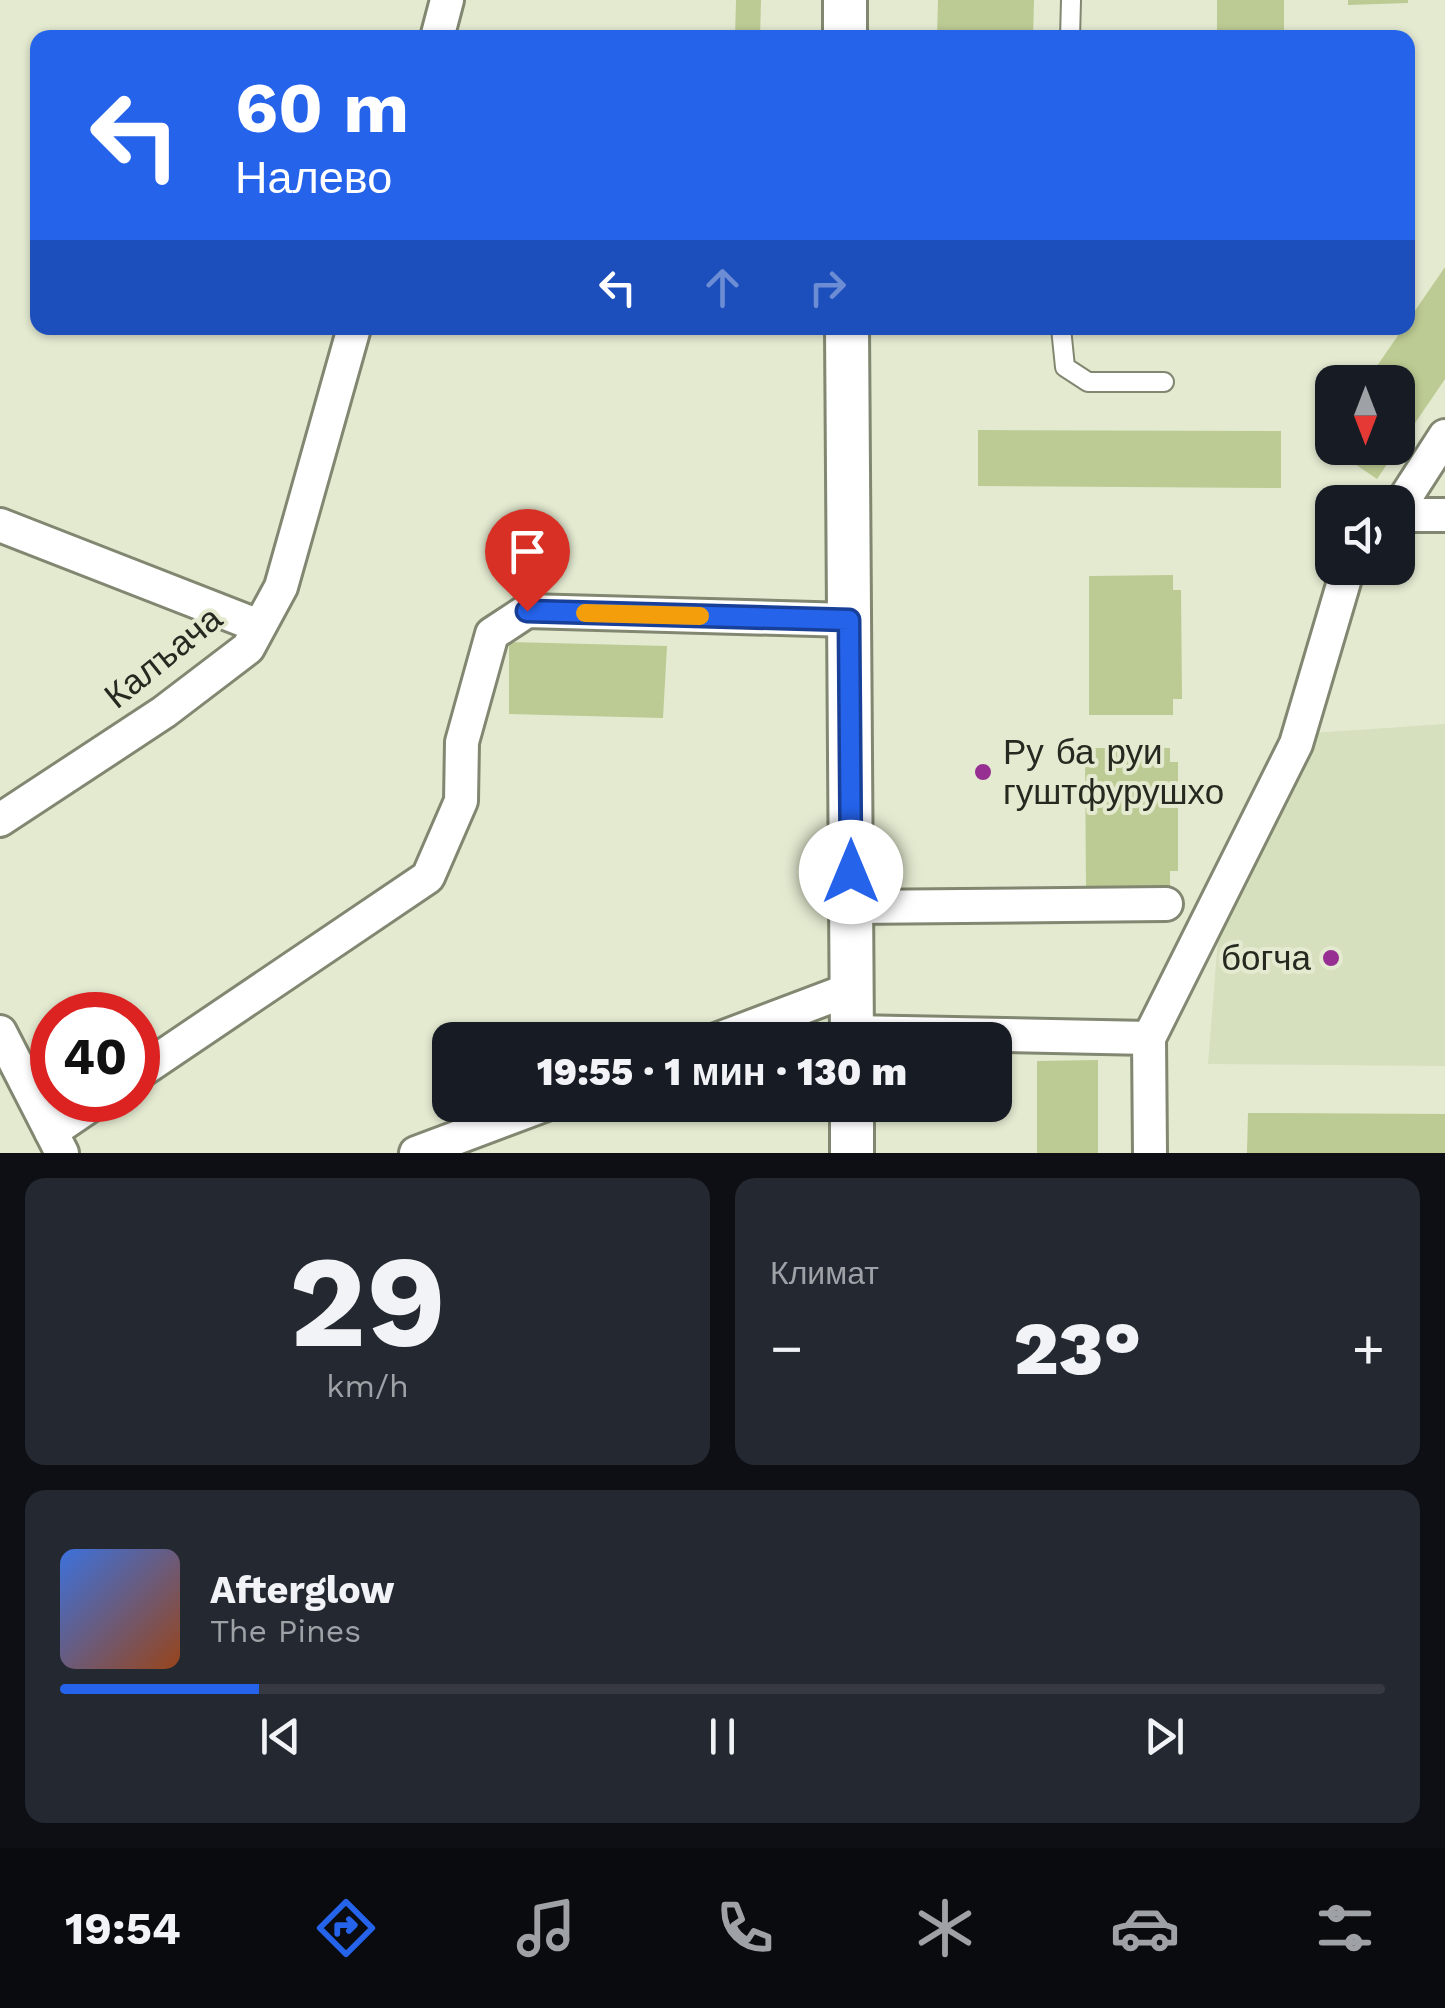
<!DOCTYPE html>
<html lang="ru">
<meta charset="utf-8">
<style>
body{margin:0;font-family:"Work Sans",sans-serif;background:#242831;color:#f1f3f6;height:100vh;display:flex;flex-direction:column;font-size:38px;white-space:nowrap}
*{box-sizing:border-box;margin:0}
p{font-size:32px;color:#9ea1a6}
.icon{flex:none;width:55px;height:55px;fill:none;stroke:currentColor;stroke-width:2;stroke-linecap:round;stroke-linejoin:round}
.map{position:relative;height:1153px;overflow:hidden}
.drawer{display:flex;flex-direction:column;gap:25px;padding:25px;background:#0d0f14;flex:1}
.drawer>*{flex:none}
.hud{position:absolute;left:30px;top:30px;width:1385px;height:305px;border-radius:20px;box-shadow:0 2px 8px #0004;background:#2563eb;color:#fff;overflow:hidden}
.needle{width:65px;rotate:180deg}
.controls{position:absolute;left:1315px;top:365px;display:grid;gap:20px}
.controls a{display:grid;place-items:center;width:100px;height:100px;border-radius:20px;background:#171b24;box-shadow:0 2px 8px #0004;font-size:50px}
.speed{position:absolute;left:30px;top:992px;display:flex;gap:20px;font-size:50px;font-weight:700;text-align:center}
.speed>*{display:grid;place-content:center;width:130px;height:130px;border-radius:50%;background:#171b24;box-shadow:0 2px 8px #0004;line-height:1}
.speed .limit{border:15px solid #d22;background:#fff;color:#111}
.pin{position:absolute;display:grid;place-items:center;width:85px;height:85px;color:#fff;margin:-102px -42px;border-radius:50% 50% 50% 0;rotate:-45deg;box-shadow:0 0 10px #0007}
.pin .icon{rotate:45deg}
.me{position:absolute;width:110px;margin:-55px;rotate:0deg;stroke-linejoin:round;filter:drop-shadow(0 0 8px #0008)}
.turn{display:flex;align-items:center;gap:35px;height:210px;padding:0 40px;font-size:45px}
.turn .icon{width:130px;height:130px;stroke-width:2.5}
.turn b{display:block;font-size:70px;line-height:85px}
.lanes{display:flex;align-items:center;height:95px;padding:0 40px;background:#0003;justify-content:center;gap:50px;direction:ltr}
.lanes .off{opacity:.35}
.big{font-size:75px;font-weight:800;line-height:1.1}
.drawer .widget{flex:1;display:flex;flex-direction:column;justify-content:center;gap:15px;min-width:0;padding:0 35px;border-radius:20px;background:#242831}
.drawer .dial{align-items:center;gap:0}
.dial b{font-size:130px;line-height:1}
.song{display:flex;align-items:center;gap:30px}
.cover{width:120px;height:120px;border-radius:15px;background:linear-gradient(135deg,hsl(220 70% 55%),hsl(20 70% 35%))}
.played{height:10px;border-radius:5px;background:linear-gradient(90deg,#2563eb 15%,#363941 15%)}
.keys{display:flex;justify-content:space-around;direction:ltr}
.heat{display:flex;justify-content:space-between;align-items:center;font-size:55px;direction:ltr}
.drawer .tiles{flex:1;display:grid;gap:25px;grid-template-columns:1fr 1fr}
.widget:last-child{grid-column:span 2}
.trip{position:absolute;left:432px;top:1022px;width:580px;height:100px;border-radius:20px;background:#171b24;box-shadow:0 2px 8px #0004;font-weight:800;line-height:100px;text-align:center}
.dock{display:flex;height:160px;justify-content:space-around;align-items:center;background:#090b0e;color:#9ea1a6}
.dock .icon{width:70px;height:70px}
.dock .on{color:#2563eb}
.dock b{font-size:45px;color:#f1f3f6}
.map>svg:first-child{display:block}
.built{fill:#d6dfbe}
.building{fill:#bcca93}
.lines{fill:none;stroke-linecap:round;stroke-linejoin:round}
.service-casing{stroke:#818770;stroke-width:22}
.minor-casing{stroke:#818770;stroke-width:38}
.tertiary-casing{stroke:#818770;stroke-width:48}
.service{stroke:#fff;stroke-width:18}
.minor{stroke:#fff;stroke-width:32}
.tertiary{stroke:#fff;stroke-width:42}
.route-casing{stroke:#184099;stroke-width:25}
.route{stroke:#2563eb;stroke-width:18}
.slow{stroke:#f59e0b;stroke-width:18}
.poi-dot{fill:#972f93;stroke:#e3ead0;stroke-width:4}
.labels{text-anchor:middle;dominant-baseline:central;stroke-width:8;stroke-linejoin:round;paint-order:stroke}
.street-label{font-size:35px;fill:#26291f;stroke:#e3ead0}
.poi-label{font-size:35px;fill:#26291f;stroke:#e3ead0;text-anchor:start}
</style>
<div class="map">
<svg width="1445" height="1153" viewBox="0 0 1445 1153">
<rect width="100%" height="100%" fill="#e3ead0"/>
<path class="built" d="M1445,724v342l-237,-2 17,-212 88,-119z"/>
<path class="building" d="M736,0h25l-1,38h-25z
M938,0h96l-1,38h-96z
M1217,0h67v38h-67z
M1348,0h60v3l-60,2z
M1445,267v112l-68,100 -53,-36 8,-12v17h66v-66h-32z
M978,430l303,1v57l-303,-2z
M1173,575v15h8l1,109h-9v16h-84v-139z
M509,642l158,4 -4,72 -154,-4z
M1085,748h85v14h8v109h-8v16l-84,1z
M1098,1060v93h-61v-92z
M1248,1113l197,1v39h-198z"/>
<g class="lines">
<g class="service-casing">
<path id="service" d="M1070,38l1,-38
M1061,328l4,39 23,15h76"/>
</g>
<g class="minor-casing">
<path id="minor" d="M437,38l10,-38
M1398,509l47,-73
M1398,515h47
M0,525l259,101
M0,820l164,-108 84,-64 33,-61 73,-259
M851,907l315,-3
M0,1032l62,121
M852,1032l297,6 147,-294 52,-176
M1149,1038l1,115
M716,1040l135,-51
M138,1073l290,-196 33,-76 1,-59 30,-108 35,-23 322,9
M51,1132l47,-32
M416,1153l128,-48"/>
</g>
<g class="tertiary-casing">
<path id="tertiary" d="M845,0v38
M847,328l5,712
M852,1105v48"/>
</g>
<use href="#service" class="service"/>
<use href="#minor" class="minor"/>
<use href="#tertiary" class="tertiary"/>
</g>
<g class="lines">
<g class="route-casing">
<path id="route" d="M527,611l322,9 2,252"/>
</g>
<use href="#route" class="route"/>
<path class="slow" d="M585,613l115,3"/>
</g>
<g class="poi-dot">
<circle cx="983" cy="772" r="10"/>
<circle cx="1331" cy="958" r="10"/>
</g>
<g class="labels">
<g class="street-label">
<text transform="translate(163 657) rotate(-39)">Калъача</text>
</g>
<g class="poi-label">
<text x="1003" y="752">Ру ба руи<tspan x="1003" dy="40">гуштфурушхо</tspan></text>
<text x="1311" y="958" text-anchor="end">богча</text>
</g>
</g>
</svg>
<div class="controls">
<a><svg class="needle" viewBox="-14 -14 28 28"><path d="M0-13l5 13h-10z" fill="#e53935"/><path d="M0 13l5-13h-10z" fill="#9ea1a6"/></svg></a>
<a><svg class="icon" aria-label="sound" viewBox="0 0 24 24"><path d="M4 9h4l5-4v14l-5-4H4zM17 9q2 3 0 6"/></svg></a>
</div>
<div class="speed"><div class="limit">40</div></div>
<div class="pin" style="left:527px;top:611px;background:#d93025"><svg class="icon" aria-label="arrive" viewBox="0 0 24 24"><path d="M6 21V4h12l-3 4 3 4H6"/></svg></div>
<svg class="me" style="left:851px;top:872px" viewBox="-20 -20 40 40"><circle r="19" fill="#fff"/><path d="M0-13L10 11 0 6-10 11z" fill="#2563eb"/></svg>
<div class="trip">19:55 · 1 мин · 130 m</div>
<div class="hud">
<div class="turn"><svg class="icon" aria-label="left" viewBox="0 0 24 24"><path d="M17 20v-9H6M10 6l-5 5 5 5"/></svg><div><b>60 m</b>Налево</div></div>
<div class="lanes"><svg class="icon" aria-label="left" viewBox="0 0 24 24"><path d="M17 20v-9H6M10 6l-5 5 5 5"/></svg><svg class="icon off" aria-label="ahead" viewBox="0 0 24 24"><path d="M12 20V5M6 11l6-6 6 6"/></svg><svg class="icon off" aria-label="right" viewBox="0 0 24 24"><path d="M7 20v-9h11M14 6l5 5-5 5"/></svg></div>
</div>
</div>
<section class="drawer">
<div class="tiles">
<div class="widget dial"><b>29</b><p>km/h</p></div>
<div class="widget"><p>Климат</p>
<div class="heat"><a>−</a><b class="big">23°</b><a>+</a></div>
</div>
<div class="widget">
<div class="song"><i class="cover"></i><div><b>Afterglow</b><p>The Pines</p></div></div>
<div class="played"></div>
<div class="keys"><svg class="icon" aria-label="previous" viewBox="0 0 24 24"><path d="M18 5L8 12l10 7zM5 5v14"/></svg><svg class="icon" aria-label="pause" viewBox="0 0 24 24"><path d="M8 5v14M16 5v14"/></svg><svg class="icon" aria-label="next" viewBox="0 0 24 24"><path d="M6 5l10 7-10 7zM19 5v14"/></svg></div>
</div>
</div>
</section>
<nav class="dock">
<b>19:54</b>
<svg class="icon on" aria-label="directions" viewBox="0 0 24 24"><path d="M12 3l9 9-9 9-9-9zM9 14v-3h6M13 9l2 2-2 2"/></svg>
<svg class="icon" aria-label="music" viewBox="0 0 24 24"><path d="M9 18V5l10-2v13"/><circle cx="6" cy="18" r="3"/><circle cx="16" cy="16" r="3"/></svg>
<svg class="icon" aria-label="phone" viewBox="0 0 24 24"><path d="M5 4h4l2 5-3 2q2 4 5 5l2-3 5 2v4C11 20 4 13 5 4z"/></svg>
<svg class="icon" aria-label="climate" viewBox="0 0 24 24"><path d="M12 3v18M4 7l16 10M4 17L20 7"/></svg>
<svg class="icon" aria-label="car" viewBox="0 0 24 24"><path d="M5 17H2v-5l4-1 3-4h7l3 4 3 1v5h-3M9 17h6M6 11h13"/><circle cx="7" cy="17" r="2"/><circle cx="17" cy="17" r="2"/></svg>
<svg class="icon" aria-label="filters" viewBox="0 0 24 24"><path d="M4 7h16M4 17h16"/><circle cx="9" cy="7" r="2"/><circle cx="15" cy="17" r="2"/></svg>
</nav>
